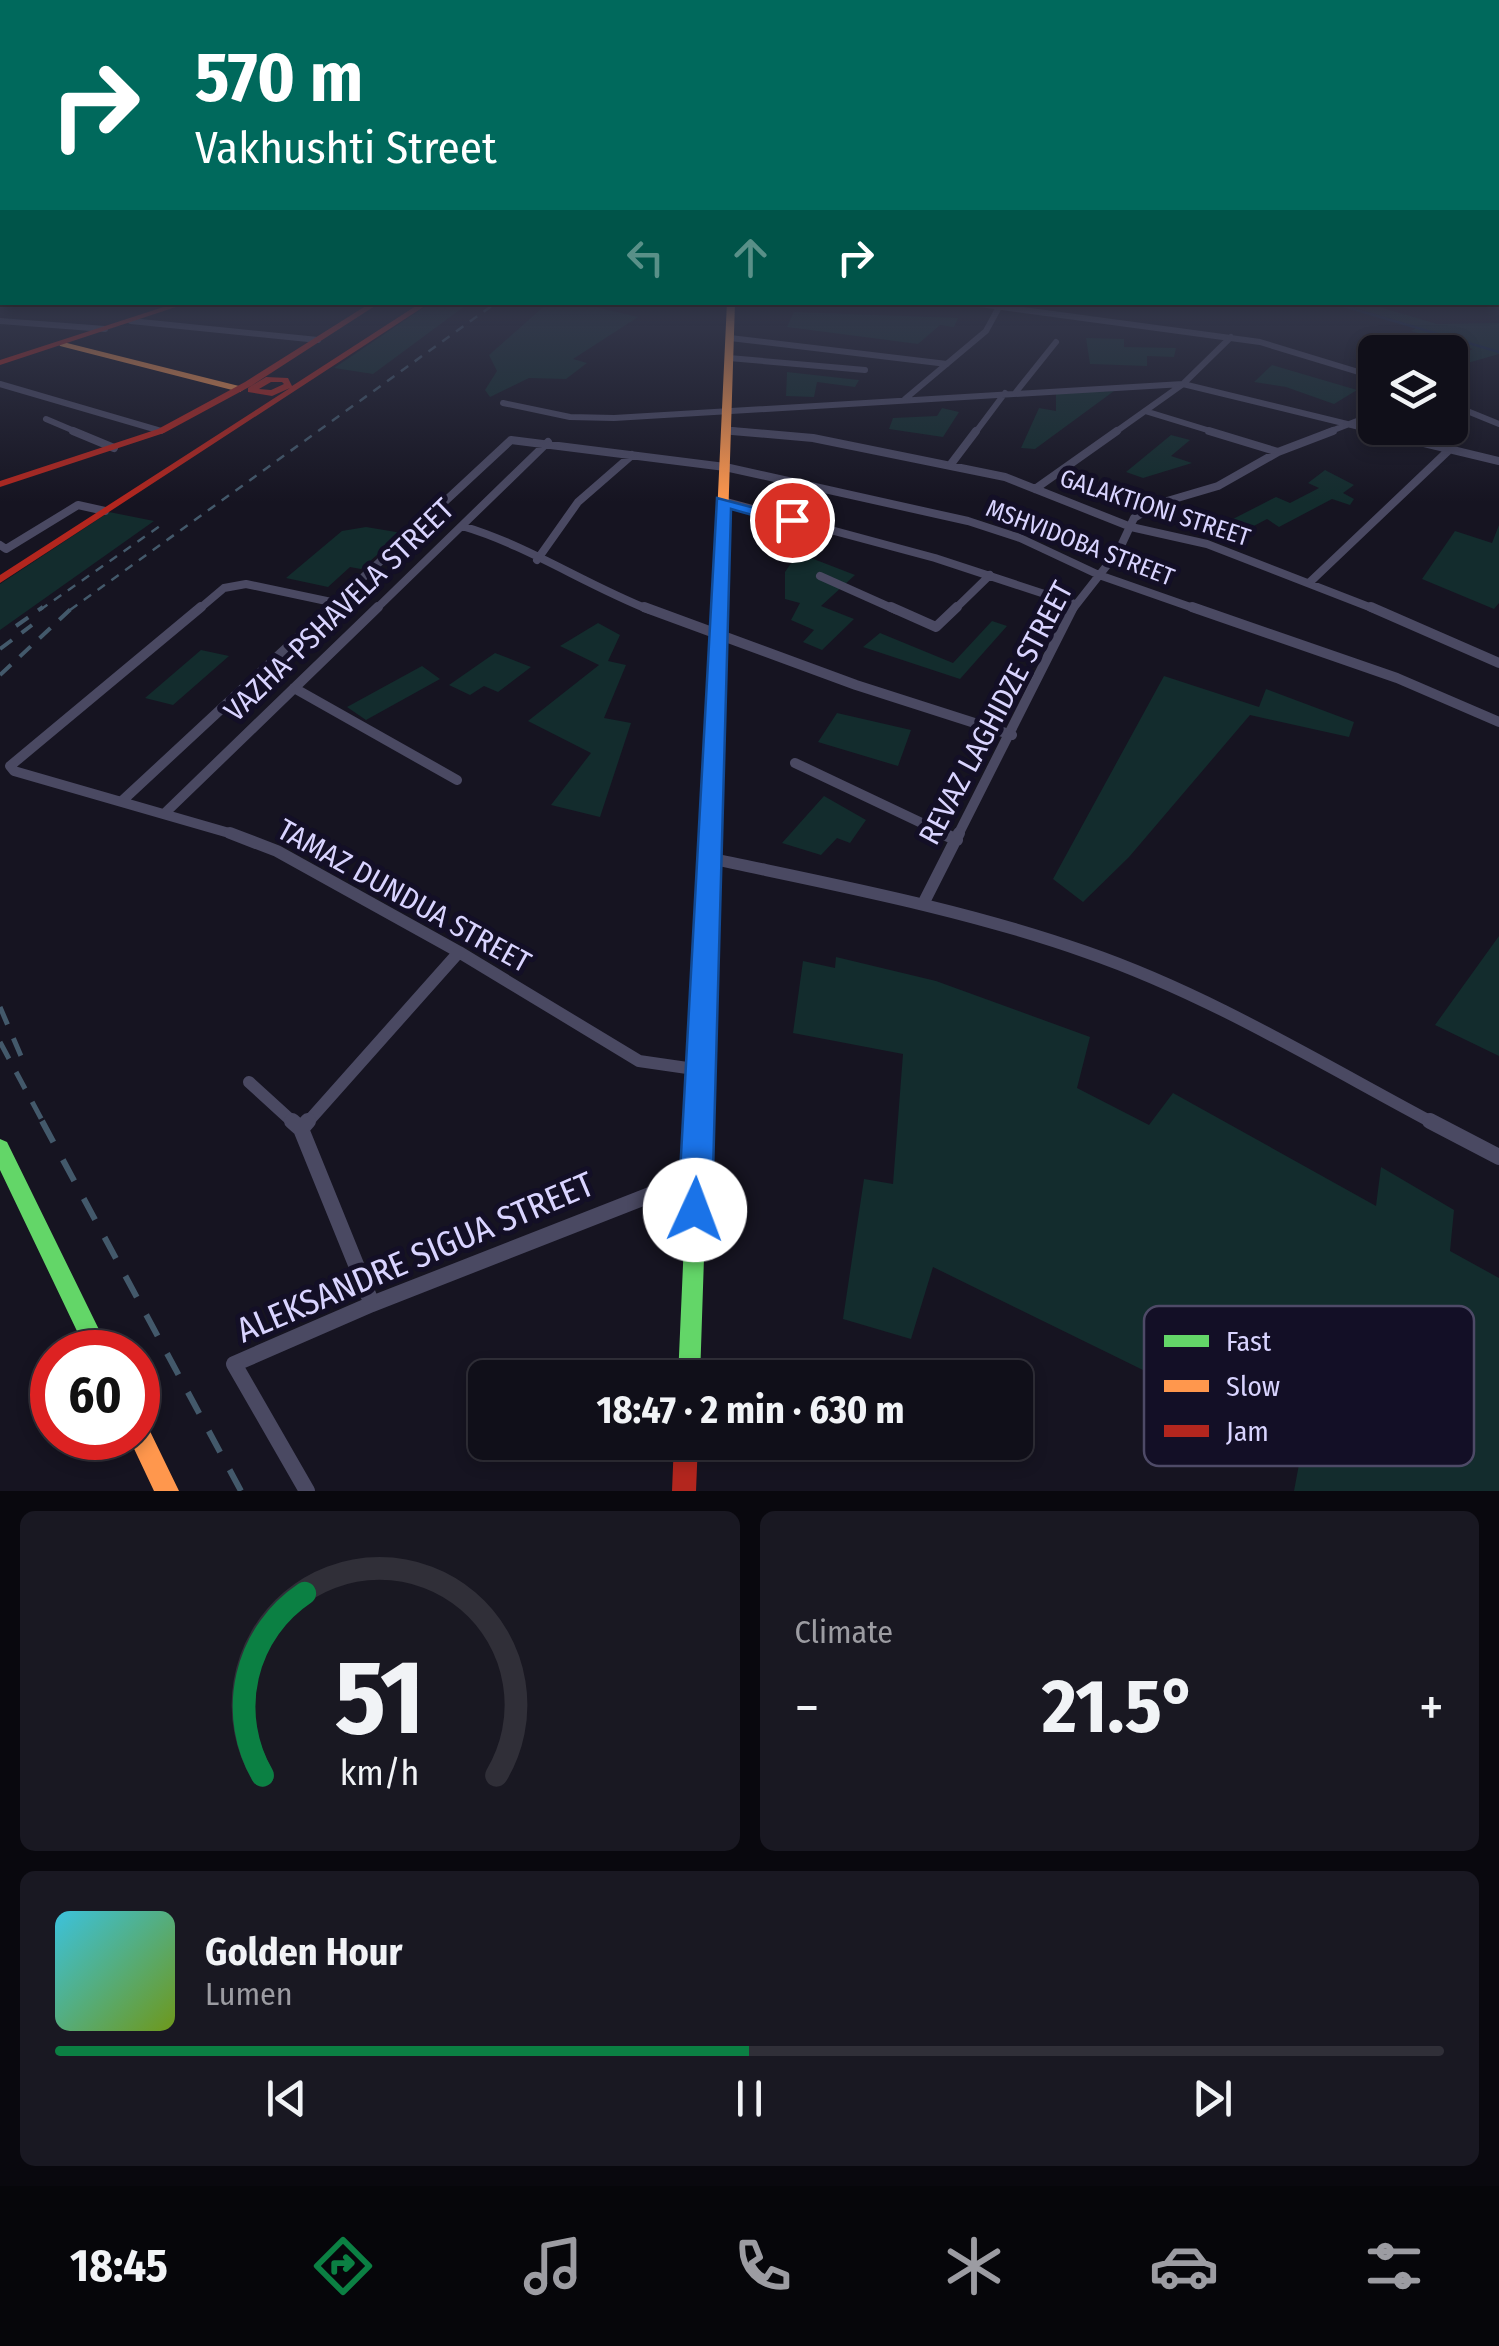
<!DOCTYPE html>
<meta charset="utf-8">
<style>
body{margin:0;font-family:"Fira Sans Condensed",sans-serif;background:#191822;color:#f1f3f6;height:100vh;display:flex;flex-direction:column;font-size:38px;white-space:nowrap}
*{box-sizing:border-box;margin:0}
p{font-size:32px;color:#9c9ca2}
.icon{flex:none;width:55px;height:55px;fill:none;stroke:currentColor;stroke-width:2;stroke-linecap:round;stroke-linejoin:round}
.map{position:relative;height:1491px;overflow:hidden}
.drawer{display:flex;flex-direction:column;gap:20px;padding:20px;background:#09080e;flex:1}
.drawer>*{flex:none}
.top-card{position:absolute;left:0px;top:0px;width:1500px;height:305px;box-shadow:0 5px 15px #0003,0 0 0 2px #302f38;background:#00695c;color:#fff;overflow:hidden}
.tools{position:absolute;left:1358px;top:335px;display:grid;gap:20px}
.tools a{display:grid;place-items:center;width:110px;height:110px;border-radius:15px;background:#100f19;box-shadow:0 5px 15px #0003,0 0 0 2px #302f38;font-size:50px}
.speed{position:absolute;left:30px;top:1330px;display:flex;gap:20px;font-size:50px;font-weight:700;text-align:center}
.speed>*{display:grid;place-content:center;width:130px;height:130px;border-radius:50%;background:#100f19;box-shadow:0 5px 15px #0003,0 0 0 2px #302f38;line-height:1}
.speed .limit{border:15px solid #d22;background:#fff;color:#111}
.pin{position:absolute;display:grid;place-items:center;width:85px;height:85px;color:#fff;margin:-42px;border:5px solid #fff;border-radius:50%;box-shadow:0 2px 10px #0007}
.me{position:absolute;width:110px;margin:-55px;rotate:2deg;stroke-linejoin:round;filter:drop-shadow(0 0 8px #0008)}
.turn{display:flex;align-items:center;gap:35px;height:210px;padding:0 30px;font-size:45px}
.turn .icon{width:130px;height:130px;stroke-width:2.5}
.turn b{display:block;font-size:70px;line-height:85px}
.lanes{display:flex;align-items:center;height:95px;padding:0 30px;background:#0003;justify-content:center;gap:50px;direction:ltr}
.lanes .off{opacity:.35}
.big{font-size:75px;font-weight:700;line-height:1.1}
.drawer .card{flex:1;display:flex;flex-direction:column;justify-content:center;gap:15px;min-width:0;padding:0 35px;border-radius:15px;background:#191822}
.drawer .dial{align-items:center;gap:0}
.dial svg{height:260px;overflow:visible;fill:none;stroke:#302f38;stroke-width:7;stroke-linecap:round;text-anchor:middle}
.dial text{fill:#f1f3f6;stroke:none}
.song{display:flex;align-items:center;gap:30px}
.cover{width:120px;height:120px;border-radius:15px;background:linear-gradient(135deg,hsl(190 70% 55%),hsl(80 70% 35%))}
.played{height:10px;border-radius:5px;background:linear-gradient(90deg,#0b8043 50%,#302f38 50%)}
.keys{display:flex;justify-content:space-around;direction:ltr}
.heat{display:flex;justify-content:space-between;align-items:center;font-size:55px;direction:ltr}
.drawer .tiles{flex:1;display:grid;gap:20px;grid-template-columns:1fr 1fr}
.card:last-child{grid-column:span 2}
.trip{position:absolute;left:468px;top:1360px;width:565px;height:100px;border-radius:15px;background:#100f19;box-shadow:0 5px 15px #0003,0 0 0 2px #302f38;font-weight:700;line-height:100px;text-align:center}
.menu{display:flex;height:160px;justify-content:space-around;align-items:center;background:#06060a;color:#9c9ca2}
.menu .icon{width:70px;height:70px}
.menu .selected{color:#0b8043}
.menu b{font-size:45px;color:#f1f3f6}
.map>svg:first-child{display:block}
.green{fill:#132c2d}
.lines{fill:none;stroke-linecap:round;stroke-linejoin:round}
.stream{stroke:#0d2144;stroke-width:2.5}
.street-far4{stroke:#4a4962;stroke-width:6}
.street-far3{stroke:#4a4962;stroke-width:8}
.street-far2{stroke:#4a4962;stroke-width:10}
.street-far1{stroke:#4a4962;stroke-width:12}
.street{stroke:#4a4962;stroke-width:16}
.fast{fill:#63d668;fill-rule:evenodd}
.slow{fill:#ff974d;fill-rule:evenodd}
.jam{fill:#b3261e;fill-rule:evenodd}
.rail-far3{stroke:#43596b;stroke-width:2.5;stroke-dasharray:9 8;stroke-linecap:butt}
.rail-far2{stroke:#43596b;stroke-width:4;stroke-dasharray:15 12;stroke-linecap:butt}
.rail-far1{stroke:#43596b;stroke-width:5;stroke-dasharray:19 15;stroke-linecap:butt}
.rail{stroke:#43596b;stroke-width:6;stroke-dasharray:24 20;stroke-linecap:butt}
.route{fill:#1a73e8;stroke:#114b97;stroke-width:2.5}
.labels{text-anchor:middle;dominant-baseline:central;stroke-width:10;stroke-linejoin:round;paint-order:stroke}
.far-street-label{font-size:25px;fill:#d9d4ff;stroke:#130f26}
.street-label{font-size:30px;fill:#d9d4ff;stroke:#130f26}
.near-street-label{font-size:35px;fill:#d9d4ff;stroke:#130f26}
.key{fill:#130f26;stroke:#4e4a67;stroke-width:2.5}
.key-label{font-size:28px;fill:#d9d4ff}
</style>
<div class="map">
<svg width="1499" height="1491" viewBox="0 0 1499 1491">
<rect width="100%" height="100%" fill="#161421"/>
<path class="green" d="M432,302l37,1 -96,71 -39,-6z
M549,302l29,1 60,14 -65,42 14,4 -21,16 -37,-1 -39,19 -5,-7 12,-19 -8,-16z
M1340,303h26l71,21 62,-1v31l-49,14v-9l23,-10 -62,-18 7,-4z
M794,312l164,6 -4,9 -14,-2 -22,19 -131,-17z
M1086,338l38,1v8l52,1 -2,9 -27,-1v10l-57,-2z
M1272,365l85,25 -23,14 -48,-17 -32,-5z
M787,372l72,8 -4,7 -38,-5 -3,15 -28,-1z
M1114,391l-79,58 -14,-1 18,-40 17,3v-18z
M942,408l17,4 -16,25 -54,-8 4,-11 44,-2z
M1171,435l19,5 -19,16 21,7 -49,15 -17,-6z
M1325,470l29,15 -11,8 11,6 -4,6 -18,-6 -53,28 -12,-8 -17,9 -19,-8 45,-23 14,6 29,-15 -11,-5z
M109,512l45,9 -154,109v-46z
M1499,525v78l-5,6 -72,-30 33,-48 37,12z
M366,527l36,6 -41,36 -11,-2 -22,20 -42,-9 56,-47z
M798,553l57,22 -34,31 33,13 -32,31 -19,-8 11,-12 -23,-10 9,-17 -15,-4v-27z
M992,621l15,5 -47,53 -97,-32 17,-14 73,30z
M598,623l22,12 -12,26 18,4 -22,53 27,5 -31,94 -49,-12 40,-52 -63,-32 71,-56 -39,-19z
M201,650l28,6 -56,49 -28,-7z
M495,653l36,14 -33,25 -14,-6 -14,9 -21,-10z
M422,666l18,13 -74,41 -19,-13z
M1164,676l95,31 7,-18 88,33 -5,15 -99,-22 -121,142 -46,45 -30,-23z
M837,713l74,17 -13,36 -80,-24z
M824,796l42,24 -16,23 -13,-5 -16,17 -39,-12z
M1499,936v120l-64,-31z
M836,957l100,24 154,56 -13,51 72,37 24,-32 203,113 5,-39 73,43 -4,41 49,27v213h-205l8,-43 -369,-181 -22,72 -68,-20 21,-140 29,5 10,-130 -110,-21 10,-72 32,7z"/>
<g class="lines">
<path class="stream" d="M1330,302l169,50"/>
<path class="street-far4" d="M965,302l295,40 115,35
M0,321l105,8
M131,321l187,19
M730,338l217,26
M729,358l136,12
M0,384l161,47
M1016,392l40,-50
M905,399l81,-68 12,-22
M503,403l67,14 44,1 569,-34 201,49
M1450,404l49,20
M1145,411l72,22
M46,419l33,14
M726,430l34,3
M975,433l30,-40
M1114,433l69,-49 48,-47
M1326,433l49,-19"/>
<path class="street-far3" d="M73,431l41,17
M732,431l81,7 192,39 126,50 76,17 170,66
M1209,431l69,21
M1374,431l125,30
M951,464l25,-33
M1035,489l82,-58
M723,501l212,57 140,46
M462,526c65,19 124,59 188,84
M0,545l6,4 72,-44 27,6
M537,560l41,-58 54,-47
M820,576l76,34
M1309,583l140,-133
M198,610l26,-22 22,-4 90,19
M328,610l183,-170 214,27 243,54 52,17 79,37 100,35
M375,610l173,-168
M954,610l36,-35
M1072,610l47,-60 15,-32 23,-14 61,-18 60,-34 55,-21"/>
<path class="street-far2" d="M201,607l-191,159 4,5 222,64
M644,607l212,78 156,50
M891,607l45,20 21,-20
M1192,607l205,71 102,44
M1371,607l128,56
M294,688l163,92
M795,763l152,72
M122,801l209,-194
M164,814l214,-207
M958,835l115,-228"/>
<path class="street-far1" d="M230,833l47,18 182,101 180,109 62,9
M942,833l15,7
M709,858c126,27 255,51 377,94 122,42 236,112 349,172
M923,904l36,-71
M249,1082l46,42
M306,1124l153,-172"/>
<path class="street" d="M292,1121l9,8 71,175
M1430,1121l69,36
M301,1129l7,-8
M307,1491l-73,-127 138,-60 324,-127"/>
<path class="fast" d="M710,830l5,2 3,4 -18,542h-22l24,-542 3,-4z
M0,1139l7,3 103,210h-23l-87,-182z"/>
<path class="slow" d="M727,302h8l-17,534 -3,4h-10l-3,-4z
M63,342l180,45 1,2 -4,3 -180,-46 -1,-2z
M138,1419l8,4 33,68h-25l-25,-53h9z"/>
<path class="jam" d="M179,302h12l-191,63v-5z
M372,302h9l-130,84 -87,47 -164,54v-6l158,-52 87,-47z
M422,302h9l-431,281v-8l290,-187 -18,8 -24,-4v-4l18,-11 22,1 4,8zM271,382h11l2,2 -13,6 -12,-1z
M674,1442h24l-2,49h-24z"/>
<path class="rail-far3" d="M40,610l120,-84
M70,610l427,-308"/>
<path class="rail-far2" d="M16,626l27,-19
M0,649l32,-24
M0,675l73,-68"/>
<path class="rail-far1" d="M0,1007l21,49
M0,1042l44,82"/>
<path class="rail" d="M42,1121l199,370"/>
</g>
<linearGradient id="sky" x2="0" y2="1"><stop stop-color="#0c0b12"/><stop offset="0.59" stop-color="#363a4e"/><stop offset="1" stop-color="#363a4e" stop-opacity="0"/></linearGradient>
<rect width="1499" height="502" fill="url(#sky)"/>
<path class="route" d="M717,498l83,22 -8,6 -61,-17 -19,701 -5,12 -12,5 -12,-5 -5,-12z"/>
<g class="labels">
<g class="far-street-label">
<text transform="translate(1155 508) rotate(18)">GALAKTIONI STREET</text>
<text transform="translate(1080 543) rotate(21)">MSHVIDOBA STREET</text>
</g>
<g class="street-label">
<text transform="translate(339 610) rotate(-44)">VAZHA-PSHAVELA STREET</text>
<text transform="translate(996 713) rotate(-62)">REVAZ LAGHIDZE STREET</text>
<text transform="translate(404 896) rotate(29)">TAMAZ DUNDUA STREET</text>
</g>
<g class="near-street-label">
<text transform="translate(415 1257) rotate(-23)">ALEKSANDRE SIGUA STREET</text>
</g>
</g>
<rect x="1144" y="1306" width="330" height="160" rx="15" class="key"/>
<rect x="1164" y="1335" width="45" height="12" fill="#63d668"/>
<rect x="1164" y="1380" width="45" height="12" fill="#ff974d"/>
<rect x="1164" y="1425" width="45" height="12" fill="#b3261e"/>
<g class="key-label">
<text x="1226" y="1351">Fast</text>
<text x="1226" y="1396">Slow</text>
<text x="1226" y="1441">Jam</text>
</g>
</svg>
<div class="tools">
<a><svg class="icon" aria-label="layers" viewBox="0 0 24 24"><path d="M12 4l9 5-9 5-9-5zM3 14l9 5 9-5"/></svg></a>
</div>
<div class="speed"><div class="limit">60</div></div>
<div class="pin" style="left:792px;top:520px;background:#d93025"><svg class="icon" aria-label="arrive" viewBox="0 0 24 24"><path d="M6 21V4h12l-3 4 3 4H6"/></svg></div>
<svg class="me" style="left:695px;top:1210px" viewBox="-20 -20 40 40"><circle r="19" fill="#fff"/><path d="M0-13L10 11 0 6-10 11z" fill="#1a73e8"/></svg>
<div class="trip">18:47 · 2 min · 630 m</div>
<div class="top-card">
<div class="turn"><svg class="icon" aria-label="right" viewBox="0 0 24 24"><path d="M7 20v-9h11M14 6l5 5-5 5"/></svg><div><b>570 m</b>Vakhushti Street</div></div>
<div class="lanes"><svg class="icon off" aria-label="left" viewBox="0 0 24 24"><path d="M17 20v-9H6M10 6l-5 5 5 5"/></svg><svg class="icon off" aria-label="ahead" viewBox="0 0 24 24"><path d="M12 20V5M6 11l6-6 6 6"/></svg><svg class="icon" aria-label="right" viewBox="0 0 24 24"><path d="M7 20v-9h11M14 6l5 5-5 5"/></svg></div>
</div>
</div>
<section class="drawer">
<div class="tiles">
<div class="card dial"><svg viewBox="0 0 100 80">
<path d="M14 69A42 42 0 1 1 86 69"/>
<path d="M14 69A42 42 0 0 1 27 13" stroke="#0b8043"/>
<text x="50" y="56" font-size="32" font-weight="700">51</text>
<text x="50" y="72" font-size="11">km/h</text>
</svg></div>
<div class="card"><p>Climate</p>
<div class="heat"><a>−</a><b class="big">21.5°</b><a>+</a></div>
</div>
<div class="card">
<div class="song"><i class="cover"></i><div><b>Golden Hour</b><p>Lumen</p></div></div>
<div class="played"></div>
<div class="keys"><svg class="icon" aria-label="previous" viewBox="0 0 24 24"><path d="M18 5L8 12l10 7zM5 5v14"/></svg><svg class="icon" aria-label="pause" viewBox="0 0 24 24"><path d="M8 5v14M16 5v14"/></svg><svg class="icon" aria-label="next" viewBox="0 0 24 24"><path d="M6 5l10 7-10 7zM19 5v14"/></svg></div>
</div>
</div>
</section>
<nav class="menu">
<b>18:45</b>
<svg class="icon selected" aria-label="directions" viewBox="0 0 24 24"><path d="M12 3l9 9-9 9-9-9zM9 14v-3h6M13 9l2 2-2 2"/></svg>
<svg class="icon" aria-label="music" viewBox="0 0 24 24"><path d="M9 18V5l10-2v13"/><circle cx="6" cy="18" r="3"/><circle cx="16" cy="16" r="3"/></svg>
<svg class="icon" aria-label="phone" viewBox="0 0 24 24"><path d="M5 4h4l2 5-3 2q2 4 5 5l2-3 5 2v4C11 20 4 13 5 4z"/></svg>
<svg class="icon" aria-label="climate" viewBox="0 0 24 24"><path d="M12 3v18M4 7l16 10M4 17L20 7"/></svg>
<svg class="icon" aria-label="car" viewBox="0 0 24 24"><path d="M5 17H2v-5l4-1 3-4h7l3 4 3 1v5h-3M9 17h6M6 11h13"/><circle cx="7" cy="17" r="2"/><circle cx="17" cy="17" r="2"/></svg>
<svg class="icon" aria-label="filters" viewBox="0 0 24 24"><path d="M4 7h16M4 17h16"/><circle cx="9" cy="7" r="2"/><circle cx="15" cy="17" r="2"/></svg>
</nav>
